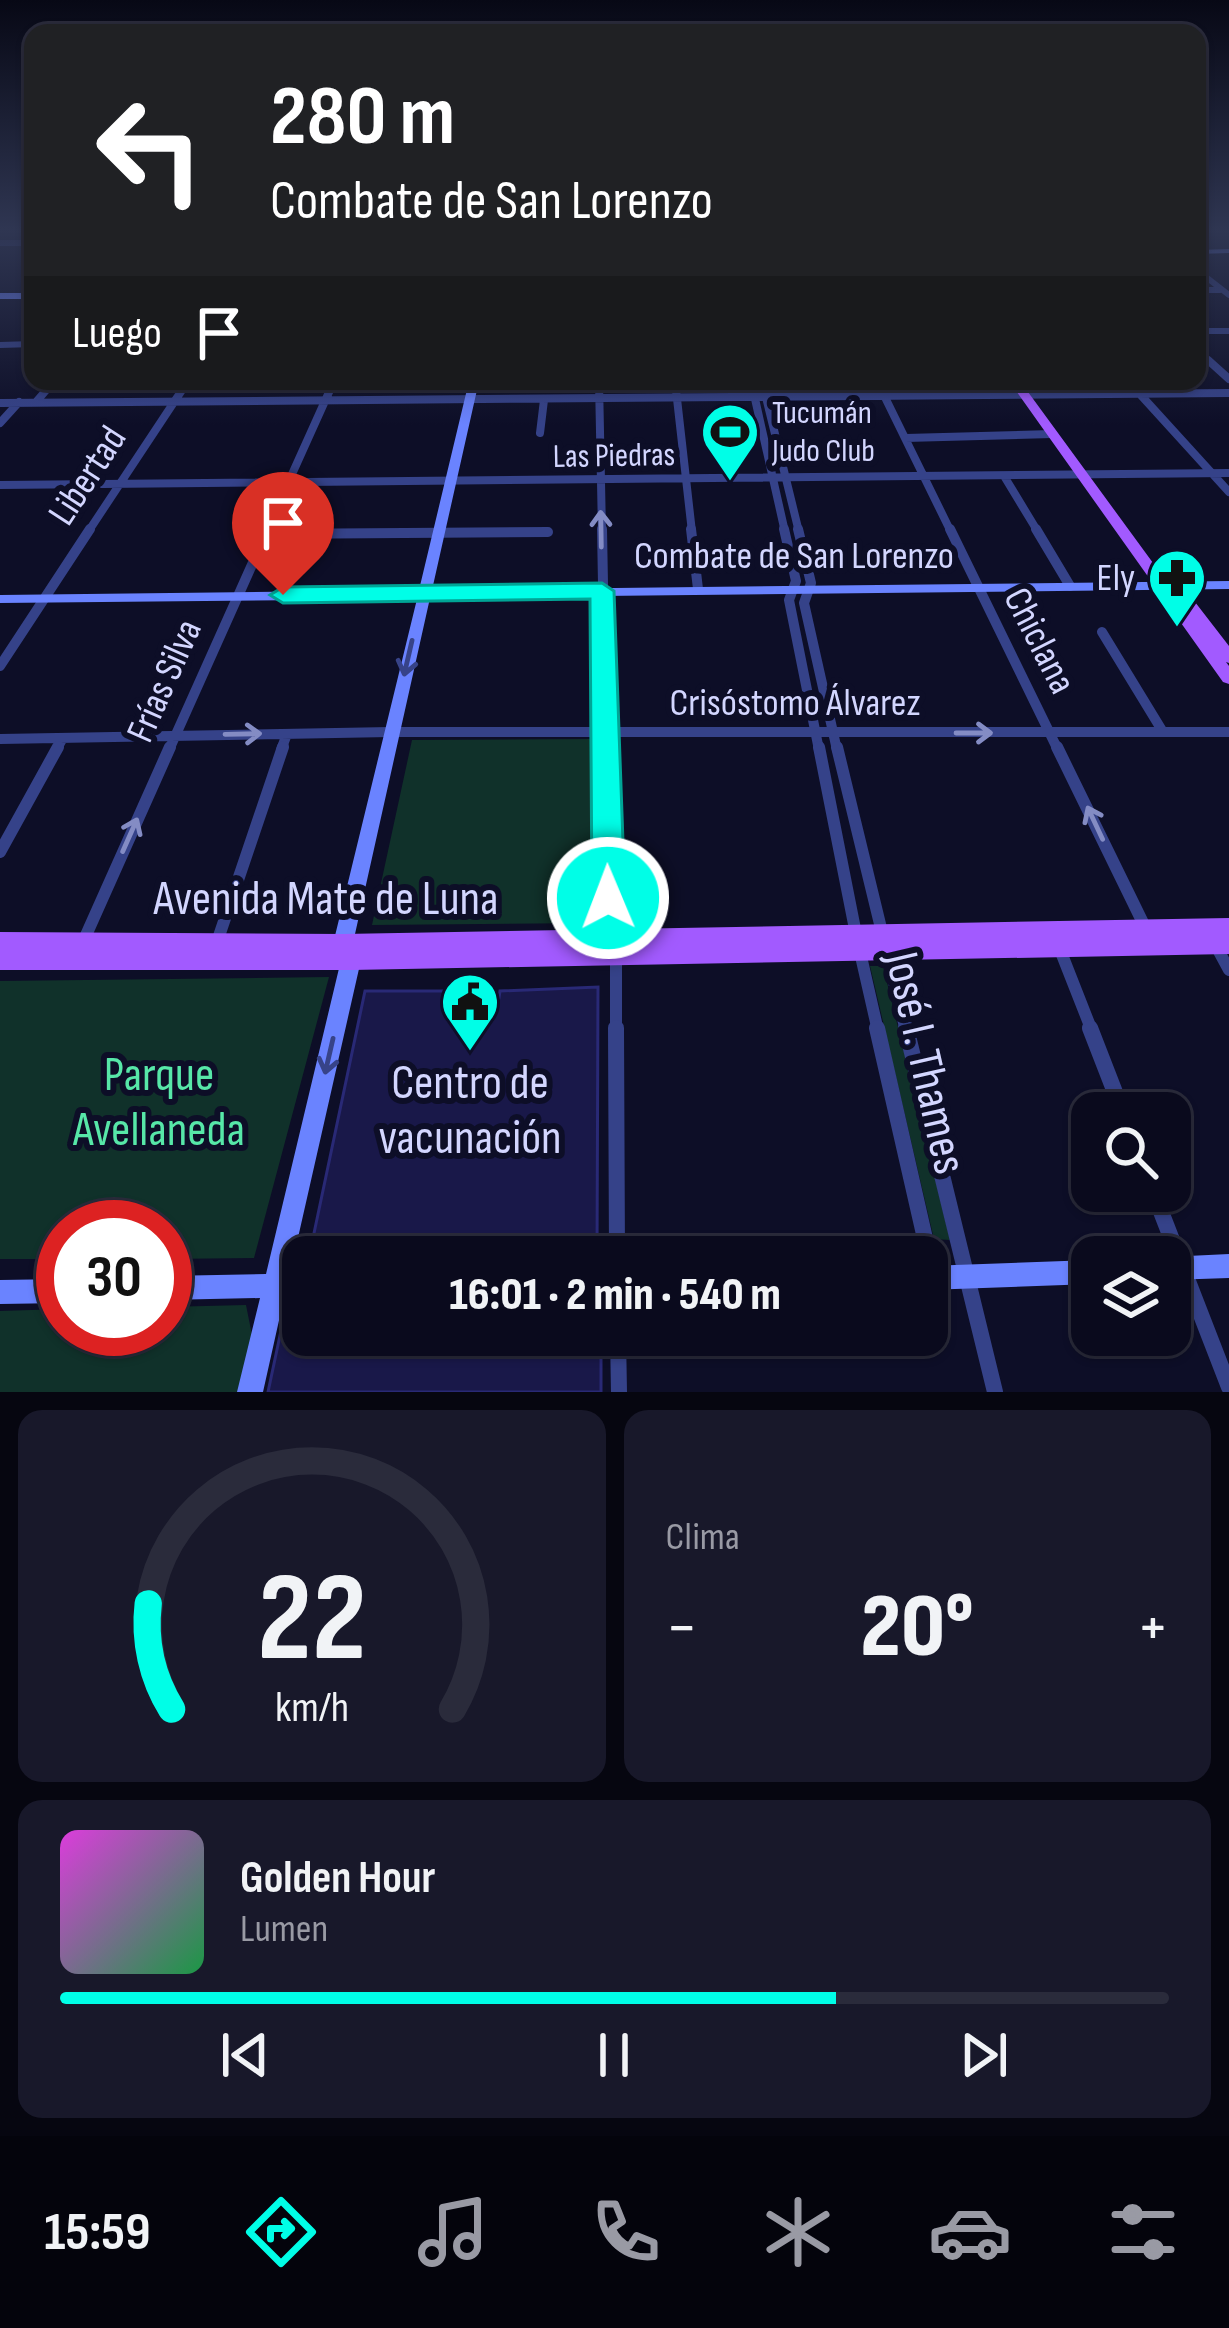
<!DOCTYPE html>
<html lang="es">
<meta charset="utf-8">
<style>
body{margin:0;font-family:"Sofia Sans Condensed",sans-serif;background:#18182a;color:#f1f3f6;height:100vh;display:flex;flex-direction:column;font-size:45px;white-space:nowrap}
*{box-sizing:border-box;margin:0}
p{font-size:39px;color:#999aa4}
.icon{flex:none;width:66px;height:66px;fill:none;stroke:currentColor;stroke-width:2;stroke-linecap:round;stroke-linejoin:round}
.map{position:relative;height:1392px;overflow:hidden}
.drawer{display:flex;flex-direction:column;gap:18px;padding:18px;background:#060610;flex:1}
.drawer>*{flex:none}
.guide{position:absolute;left:24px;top:24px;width:1182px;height:366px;border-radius:24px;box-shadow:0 3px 9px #0004,0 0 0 3px #2a2b3b;background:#202124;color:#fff;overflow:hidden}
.tools{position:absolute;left:1071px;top:1092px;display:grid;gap:24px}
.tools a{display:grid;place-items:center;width:120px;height:120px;border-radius:24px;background:#0a0a1d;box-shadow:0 3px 9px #0004,0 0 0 3px #2a2b3b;font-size:60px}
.speed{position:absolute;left:36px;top:1200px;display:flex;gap:24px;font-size:60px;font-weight:700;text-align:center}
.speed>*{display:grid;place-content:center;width:156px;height:156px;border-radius:50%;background:#0a0a1d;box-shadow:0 3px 9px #0004,0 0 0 3px #2a2b3b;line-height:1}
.speed .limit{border:18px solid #d22;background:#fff;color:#111}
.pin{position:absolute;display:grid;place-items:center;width:102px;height:102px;color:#fff;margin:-123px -51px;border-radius:50% 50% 50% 0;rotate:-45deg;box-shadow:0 0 12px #0007}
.pin .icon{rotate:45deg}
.me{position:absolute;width:132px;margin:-66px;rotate:359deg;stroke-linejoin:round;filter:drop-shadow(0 0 9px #0008)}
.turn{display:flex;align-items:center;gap:42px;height:252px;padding:0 48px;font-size:54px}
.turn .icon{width:156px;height:156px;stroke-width:2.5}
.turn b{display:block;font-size:84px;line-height:102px}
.then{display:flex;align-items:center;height:114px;padding:0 48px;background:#0003;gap:24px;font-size:45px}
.big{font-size:90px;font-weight:800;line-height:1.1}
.drawer .tile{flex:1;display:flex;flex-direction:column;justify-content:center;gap:18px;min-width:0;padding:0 42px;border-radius:24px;background:#18182a}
.drawer .dial{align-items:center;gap:0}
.dial svg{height:312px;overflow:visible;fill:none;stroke:#2a2b3b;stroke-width:7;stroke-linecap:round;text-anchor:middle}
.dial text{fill:#f1f3f6;stroke:none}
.song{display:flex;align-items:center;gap:36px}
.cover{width:144px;height:144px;border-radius:18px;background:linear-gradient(135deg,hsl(300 70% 55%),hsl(140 70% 35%))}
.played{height:12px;border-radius:6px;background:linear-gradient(90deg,#00fee7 70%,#2a2b3b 70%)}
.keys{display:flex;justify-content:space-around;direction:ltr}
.heat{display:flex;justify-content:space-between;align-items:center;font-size:66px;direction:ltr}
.drawer .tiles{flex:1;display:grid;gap:18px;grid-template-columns:1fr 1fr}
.tile:last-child{grid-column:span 2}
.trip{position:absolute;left:282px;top:1236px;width:666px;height:120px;border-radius:24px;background:#0a0a1d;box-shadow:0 3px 9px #0004,0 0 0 3px #2a2b3b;font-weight:800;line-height:120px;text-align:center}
.tab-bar{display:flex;height:192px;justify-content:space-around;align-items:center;background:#04040c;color:#999aa4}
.tab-bar .icon{width:84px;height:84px}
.tab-bar .current{color:#00fee7}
.tab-bar b{font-size:54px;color:#f1f3f6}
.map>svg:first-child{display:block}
.green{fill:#10312a}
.building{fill:#191849;stroke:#292976;stroke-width:3}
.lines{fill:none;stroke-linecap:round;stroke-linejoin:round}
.street-far4{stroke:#354289;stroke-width:6}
.street-far3{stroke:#354289;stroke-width:8}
.street-far2{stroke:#354289;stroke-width:10}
.street-far1{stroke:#354289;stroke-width:12}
.street{stroke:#354289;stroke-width:16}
.secondary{fill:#6a83ff;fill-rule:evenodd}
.primary{fill:#a25aff;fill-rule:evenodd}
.oneway{stroke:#848cc4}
.oneway2{stroke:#374388}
.route{fill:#00fee7;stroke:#00a596;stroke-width:3}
.labels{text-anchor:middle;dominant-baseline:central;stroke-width:12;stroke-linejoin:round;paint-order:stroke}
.far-poi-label{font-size:33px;fill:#d3d6ff;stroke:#0d0e27;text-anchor:start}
.far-street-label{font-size:33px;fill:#d3d6ff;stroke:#0d0e27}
.street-label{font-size:39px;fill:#d3d6ff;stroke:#0d0e27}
.poi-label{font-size:39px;fill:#d3d6ff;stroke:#0d0e27;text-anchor:end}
.near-street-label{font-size:48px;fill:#d3d6ff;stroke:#0d0e27}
.near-park-label{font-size:48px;fill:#57e7a8;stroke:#0d0e27}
.near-poi-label{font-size:48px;fill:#d3d6ff;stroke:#0d0e27}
</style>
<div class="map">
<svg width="1229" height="1392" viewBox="0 0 1229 1392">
<rect width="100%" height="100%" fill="#0d0e27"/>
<path class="green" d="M593,739l1,184 -222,2 40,-185z
M870,966h13l67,274 -16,-1z
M329,977l-75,281 -89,1v-32h-102v32h-63v-278z
M246,1305l6,30 -13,57h-239v-81l63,-2v20h102v-22z"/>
<path class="building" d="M598,987l-1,270h-288l56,-266h91l-1,7h44l1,-7z
M303,1307v28h298v57h-333l14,-66z"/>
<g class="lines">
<path class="street-far4" d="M0,243h33
M1197,270l32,25
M1197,290h23
M1197,331h32
M0,345l33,-1
M1197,350l14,13"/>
<path class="street-far3" d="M1208,360l21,19
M599,381l3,151
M675,381l17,151
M751,381l34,151
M762,381l37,151
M877,381l74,151
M1128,381l101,111
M36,402l18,-21
M0,403l1229,-10
M0,423l19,-21
M540,433l4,-33
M906,438l146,-4
M1004,476l34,56
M0,485l1229,-12
M88,532l100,-151
M266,532l68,-151
M530,532h18"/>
<path class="street-far2" d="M602,529l4,221
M691,529l7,60
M784,529l12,52 -7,19 30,150
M798,529l13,54 -7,20 33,147
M950,529l108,221
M1036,529l34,57
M263,534l285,-2
M1102,632l61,100
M0,666l90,-137
M0,739l390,-7h839
M56,750l7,-12
M169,750l99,-221
M281,750l6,-16"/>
<path class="street-far1" d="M606,747l3,193
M819,747l37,187
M837,747l69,284
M1057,747l89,182
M0,852l58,-105
M83,942l87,-195
M217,942l66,-195
M1216,946l13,24
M1059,947l33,84
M860,952l18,79
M616,955v76"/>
<path class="street" d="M616,1028l1,229
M877,1028l57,250
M906,1028l89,364
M1090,1028l33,85
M1153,1191l76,196
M618,1335l1,57"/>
<path class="secondary" d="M1229,249v4l-32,1v-4z
M0,293h33v6h-33z
M469,381h10l-47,209 797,-9v8l-799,9 -77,345 8,17 -71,313h13v24l-19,1 -21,94h-26l23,-94 -95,2v-24l101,-2 75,-314 -8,-16 84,-345 -417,4v-8l419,-5z
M1229,1254v24l-59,2v-23h-3z
M1092,1260v24l-165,6v-24z
M63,1279v24l-63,1v-24z"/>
<path class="primary" d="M1009,381h11l163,223 7,-4 5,2 34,44v17l-3,-1 3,4v18l-6,-2z
M1229,918v36l-878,16h-351v-38l343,2z"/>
</g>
<defs><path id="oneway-shaft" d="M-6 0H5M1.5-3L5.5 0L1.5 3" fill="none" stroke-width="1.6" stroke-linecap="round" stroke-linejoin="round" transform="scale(3)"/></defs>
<g class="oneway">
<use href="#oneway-shaft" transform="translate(601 529) rotate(-91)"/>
<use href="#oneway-shaft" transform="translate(974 733)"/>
<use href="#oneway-shaft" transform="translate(243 734) rotate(-1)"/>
<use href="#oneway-shaft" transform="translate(1095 823) rotate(-115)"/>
<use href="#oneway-shaft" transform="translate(130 835) rotate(-66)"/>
</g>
<g class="oneway2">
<use href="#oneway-shaft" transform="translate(408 658) rotate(103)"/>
<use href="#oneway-shaft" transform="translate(329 1056) rotate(103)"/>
</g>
<linearGradient id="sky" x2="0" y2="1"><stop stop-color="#070815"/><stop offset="0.54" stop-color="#2f3652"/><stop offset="1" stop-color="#2f3652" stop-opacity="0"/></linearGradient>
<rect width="1229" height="425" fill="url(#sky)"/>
<path class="route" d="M602,583l12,8 11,307 -5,11 -12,4 -11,-4 -5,-11 -2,-299 -307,4 -13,-8 13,-8z"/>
<defs>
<g id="stadium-pin" transform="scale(3)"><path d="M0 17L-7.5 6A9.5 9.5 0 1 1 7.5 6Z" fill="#00fee7" stroke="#0d0e27"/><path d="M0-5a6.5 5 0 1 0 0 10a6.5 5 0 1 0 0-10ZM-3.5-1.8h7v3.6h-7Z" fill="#111"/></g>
<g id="pharmacy-pin" transform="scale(3)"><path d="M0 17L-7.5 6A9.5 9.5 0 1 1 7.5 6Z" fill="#00fee7" stroke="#0d0e27"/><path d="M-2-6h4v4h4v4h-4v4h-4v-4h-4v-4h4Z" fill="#111"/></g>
<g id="civic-pin" transform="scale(3)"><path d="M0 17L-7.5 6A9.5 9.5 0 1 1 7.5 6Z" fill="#00fee7" stroke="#0d0e27"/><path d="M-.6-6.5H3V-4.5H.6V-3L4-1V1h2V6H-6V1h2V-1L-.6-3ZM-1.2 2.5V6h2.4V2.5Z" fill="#111"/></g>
</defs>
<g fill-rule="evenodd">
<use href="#stadium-pin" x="730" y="432"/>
<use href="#pharmacy-pin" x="1177" y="578"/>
<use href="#civic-pin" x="470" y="1002"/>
</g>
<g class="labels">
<g class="far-poi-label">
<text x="772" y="413">Tucumán<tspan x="772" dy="38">Judo Club</tspan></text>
</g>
<g class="far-street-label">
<text transform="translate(614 456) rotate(-1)">Las Piedras</text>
</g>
<g class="street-label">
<text transform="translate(88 476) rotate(-57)">Libertad</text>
<text x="794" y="556">Combate de San Lorenzo</text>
<text transform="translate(1039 641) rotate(63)">Chiclana</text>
<text transform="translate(165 681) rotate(-66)">Frías Silva</text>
<text x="795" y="703">Crisóstomo Álvarez</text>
</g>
<g class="poi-label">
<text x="1135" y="578">Ely</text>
</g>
<g class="near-street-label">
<text x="326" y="899">Avenida Mate de Luna</text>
<text transform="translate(925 1063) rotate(77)">José I. Thames</text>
</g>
<g class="near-park-label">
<text x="159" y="1075">Parque<tspan x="159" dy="55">Avellaneda</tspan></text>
</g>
<g class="near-poi-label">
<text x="470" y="1083">Centro de<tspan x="470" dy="55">vacunación</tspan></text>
</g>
</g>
</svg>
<div class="tools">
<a><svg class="icon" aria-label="search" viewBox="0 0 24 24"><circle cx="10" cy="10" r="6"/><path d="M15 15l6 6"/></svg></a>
<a><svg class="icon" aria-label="layers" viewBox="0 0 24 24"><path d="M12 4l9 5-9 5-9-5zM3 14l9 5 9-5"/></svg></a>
</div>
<div class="speed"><div class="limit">30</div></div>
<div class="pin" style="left:283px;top:595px;background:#d93025"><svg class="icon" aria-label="arrive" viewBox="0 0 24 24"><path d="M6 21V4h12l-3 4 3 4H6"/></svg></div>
<svg class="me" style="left:608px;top:898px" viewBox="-20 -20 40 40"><circle r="17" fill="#00fee7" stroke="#fff" stroke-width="3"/><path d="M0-11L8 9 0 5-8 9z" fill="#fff"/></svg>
<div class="trip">16:01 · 2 min · 540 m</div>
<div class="guide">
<div class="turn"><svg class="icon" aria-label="left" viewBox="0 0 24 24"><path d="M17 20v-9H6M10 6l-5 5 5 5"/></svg><div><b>280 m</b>Combate de San Lorenzo</div></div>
<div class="then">Luego<svg class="icon" aria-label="arrive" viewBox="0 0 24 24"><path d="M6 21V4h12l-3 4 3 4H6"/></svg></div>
</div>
</div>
<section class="drawer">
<div class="tiles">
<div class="tile dial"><svg viewBox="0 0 100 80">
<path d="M14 69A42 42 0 1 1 86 69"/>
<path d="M14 69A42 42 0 0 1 8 42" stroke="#00fee7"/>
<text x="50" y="56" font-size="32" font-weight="700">22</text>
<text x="50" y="72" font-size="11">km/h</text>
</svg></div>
<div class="tile"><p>Clima</p>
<div class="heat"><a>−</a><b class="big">20°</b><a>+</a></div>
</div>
<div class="tile">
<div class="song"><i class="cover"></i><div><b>Golden Hour</b><p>Lumen</p></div></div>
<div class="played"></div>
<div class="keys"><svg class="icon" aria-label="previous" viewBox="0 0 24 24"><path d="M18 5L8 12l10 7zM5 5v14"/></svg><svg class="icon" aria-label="pause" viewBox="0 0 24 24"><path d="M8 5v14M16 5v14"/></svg><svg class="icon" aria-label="next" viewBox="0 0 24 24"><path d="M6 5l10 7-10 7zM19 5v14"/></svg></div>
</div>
</div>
</section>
<nav class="tab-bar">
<b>15:59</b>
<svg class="icon current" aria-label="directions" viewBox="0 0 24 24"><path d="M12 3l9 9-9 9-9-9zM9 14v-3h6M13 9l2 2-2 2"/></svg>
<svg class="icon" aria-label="music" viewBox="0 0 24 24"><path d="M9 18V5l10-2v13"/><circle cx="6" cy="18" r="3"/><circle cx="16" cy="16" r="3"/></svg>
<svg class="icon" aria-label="phone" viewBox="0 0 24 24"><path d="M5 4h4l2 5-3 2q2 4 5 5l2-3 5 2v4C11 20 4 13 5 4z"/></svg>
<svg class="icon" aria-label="climate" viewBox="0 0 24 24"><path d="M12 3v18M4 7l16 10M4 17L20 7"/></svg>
<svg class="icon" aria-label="car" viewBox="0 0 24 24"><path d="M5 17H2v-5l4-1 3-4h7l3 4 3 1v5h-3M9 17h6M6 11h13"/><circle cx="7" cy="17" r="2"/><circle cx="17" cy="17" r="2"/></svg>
<svg class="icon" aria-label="filters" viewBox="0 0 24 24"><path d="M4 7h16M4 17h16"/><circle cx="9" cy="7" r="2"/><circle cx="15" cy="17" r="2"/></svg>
</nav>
